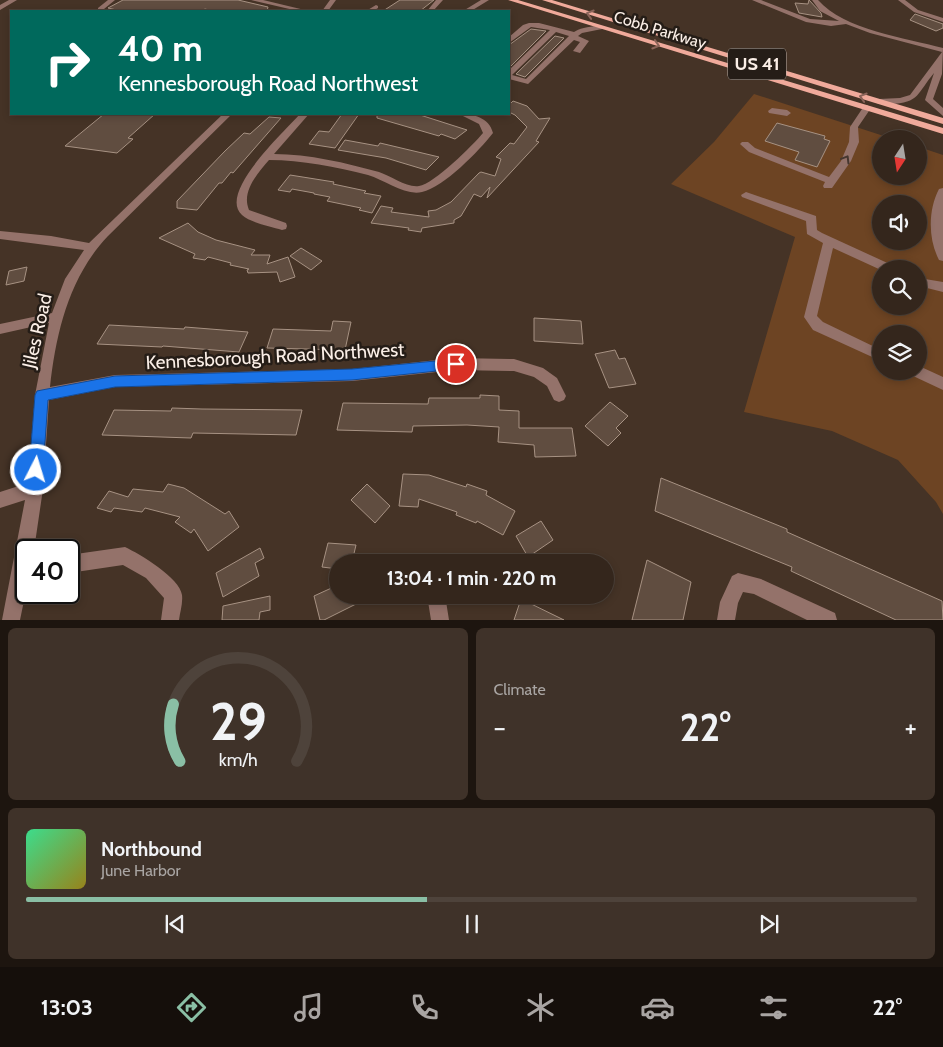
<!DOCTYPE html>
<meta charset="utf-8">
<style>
body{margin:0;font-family:Cabin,sans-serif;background:#3f3229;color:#f1f3f6;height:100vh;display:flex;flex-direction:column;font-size:19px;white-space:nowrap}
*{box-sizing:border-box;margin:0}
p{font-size:16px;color:#a9a5a3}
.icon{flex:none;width:28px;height:28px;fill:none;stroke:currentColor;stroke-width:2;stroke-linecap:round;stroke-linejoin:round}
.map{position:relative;height:620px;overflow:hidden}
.panel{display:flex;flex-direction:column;gap:8px;padding:8px;background:#1d150f;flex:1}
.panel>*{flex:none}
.top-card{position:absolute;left:10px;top:10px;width:500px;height:105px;border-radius:0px;box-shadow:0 2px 8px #0003,0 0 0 1px #4e433b;background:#00695c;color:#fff;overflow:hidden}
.needle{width:32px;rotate:192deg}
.fabs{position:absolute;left:872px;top:130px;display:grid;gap:10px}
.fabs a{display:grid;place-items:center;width:55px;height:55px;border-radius:50%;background:#34261c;box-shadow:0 2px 8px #0003,0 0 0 1px #4e433b;font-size:25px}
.speed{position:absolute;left:15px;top:539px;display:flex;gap:10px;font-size:25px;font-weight:700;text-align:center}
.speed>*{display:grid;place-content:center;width:65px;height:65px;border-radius:50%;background:#34261c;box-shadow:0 2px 8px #0003,0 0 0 1px #4e433b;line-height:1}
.speed .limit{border:2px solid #111;border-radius:8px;background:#fff;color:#111}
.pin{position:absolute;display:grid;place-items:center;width:42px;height:42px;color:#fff;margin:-21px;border:2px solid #fff;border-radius:50%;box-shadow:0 1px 5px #0007}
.me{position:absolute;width:55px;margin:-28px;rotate:5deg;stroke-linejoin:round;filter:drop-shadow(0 0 4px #0008)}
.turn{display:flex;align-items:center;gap:18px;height:105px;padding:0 25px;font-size:22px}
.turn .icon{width:65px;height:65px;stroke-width:2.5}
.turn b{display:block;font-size:35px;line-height:42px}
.big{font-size:38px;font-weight:700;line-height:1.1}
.panel .tile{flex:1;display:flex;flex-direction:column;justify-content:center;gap:8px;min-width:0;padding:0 18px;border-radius:8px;background:#3f3229}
.panel .dial{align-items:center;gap:0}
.dial svg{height:130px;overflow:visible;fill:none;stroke:#4e433b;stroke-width:7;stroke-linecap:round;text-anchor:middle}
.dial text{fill:#f1f3f6;stroke:none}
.song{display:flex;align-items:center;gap:15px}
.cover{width:60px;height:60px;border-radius:8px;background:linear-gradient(135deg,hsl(150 70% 55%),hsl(50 70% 35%))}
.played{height:5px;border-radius:2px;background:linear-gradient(90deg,#8abfa5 45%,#4e433b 45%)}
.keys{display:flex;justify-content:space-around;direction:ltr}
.heat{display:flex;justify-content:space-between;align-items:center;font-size:28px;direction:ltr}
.panel .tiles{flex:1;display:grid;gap:8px;grid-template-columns:1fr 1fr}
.tile:last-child{grid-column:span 2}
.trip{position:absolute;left:329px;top:554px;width:285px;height:50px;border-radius:25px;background:#34261c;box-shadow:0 2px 8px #0003,0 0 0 1px #4e433b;font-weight:700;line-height:50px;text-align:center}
.tabs{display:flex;height:80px;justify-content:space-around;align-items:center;background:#150f0b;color:#a9a5a3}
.tabs .icon{width:35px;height:35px}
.tabs .active{color:#8abfa5}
.tabs b{font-size:22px;color:#f1f3f6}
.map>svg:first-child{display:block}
.green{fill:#6d4423;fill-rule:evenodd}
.building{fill:#604d40;stroke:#a79283}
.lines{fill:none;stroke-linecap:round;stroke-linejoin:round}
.minor{fill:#94726a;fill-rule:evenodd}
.major{fill:#f0aa9b;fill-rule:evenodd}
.oneway{stroke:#8a6459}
.oneway2{stroke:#463730}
.route{fill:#1a73e8;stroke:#114b97}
.labels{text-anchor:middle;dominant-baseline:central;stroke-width:5;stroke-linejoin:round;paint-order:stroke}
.far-street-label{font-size:16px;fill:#fbefe7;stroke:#251d17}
.shield{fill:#251d17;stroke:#bbb0a9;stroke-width:1}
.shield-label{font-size:18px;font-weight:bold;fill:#fbefe7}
.street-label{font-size:19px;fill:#fbefe7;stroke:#251d17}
</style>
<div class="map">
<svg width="943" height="620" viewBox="0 0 943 620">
<rect width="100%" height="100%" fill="#453326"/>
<path class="green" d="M754,94l139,45h-12v37h38v-29l24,8v359l-7,-12 -38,-42 -66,-29 -88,-19 51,-175 -124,-53 43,-42zM881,204h38v37h-38zM881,269h38v37h-38zM881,334h38v37h-38z"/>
<path class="building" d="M123,0h115l30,7 -1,4h-54l-8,-2 -4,2h-80l-13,-3z
M400,0h34l-14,11h-37z
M809,0l12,13 1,4 -23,-4 -4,-10 13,1z
M915,14l28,10v4l-7,3 -26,-11z
M531,29l15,2 -37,37v-23z
M555,36l9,2 -39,39 -9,-3z
M513,101l14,5 12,13 11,-1 -14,23 3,1 -52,56 3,-11 -9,10 -7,-3 -13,22 -7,4v3l-32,5 -1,4 -13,-2 1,-2 -38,-5 10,-17 12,2 -2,4 38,5 -1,-6 8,-1 15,-8 28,-29 2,-1 14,4 6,-17 -5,-2 14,-14 4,1 13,-17 -12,-12 -6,-3v-7z
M104,114h51l-27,24 5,1 -16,14 -52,-7z
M342,114h17l-24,34 -26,-4 10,-13 10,1z
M377,114h40l50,16 -12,9 -14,-5 -2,2 -62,-18z
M269,117l12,1 -48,55 -2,-1 -9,11h-3l-22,27 -20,-2v-7l48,-50 19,-18 6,1z
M777,123l48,13 -1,3 6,2 -13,26 -22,-7 4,-8 -34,-11z
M345,140l33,6 2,-3 59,14 -13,13 -40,-12 -48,-8z
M290,175l44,7 -1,2 33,7 -2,2 17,3 -9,17 -13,-3 2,-2 -34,-7 3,-4 -16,-3v-1l-22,-4 -2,3 -12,-2z
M188,223l10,9 18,8 39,10 -4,5h19l-3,9 21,-7 7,20 -15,5 -3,-10 -29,1 -1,-3 2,-1 -19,-4 1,-2 -23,-6 -3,3 -12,-2 2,-4 -36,-16z
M301,248l21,13 -11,9 -21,-14z
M27,267l-3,14 -18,4 3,-14z
M534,318l47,3 2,23 -49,-3z
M333,321l18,1 -6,28 -78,-2 6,-19 58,2z
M109,325l75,4 1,-2 63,5 -9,20 -76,-6 -1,1 -65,-3z
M615,350l4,9 6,-1 11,26 -27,4 -14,-34z
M480,395l19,1v14l20,1v17h53l4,28 -41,1 -1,-12 -36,-3 1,-15 -32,-2 -54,1 -1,6 -75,-2 6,-27 85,1 1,-6h51z
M610,402l18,14 -12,12 5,5 -13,13 -23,-20z
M172,408l30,1 100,1 -6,25 -103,-2 -2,5 -89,-3 12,-25 57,1z
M403,474l26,1 37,12 1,-3 20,7 -1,4 29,16 -12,24 -26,-14 -1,2 -20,-8 1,-3 -38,-13 -1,8 -19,-1z
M661,478l126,51v3l155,69 1,19h-47l-105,-49 1,-4 -137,-56z
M168,484l16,4 41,26 4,-3 10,16 -31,24 -14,-22 -3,4 -16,-11 5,-5 -35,-9 -3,4 -28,-4 -3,4 -14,-4 12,-17 19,6 5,-8 30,3z
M367,484l23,22 -15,17 -24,-23z
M541,521l12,19 -25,17 -12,-21z
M328,543l28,2 -4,17h-14v7l-16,-2z
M260,548l4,10 -9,5 4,13 -36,21 -7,-24z
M647,560l44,22 -8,38h-51z
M338,585v10h36l-50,25h-4l-6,-24z
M270,596v14l-10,2 -1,8h-37l1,-14z
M521,599l43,21h-50z"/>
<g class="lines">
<path class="minor" d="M9,0h8l-17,10v-5z
M108,0h7l-11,9v2h-6v-3z
M251,0h12l46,11h-11z
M330,0h6l-8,11h-6z
M436,0h7l-10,11h-6z
M481,0h8l-18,11h-8z
M752,0h9l49,19 29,2 -19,-10 -8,-11h6c26,30 88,38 125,48l-1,26 -9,25 10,9v8l-18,-16 9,-27c-17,20 -14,30 -44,31 -6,0 -11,1 -15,-2l4,-3 21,-1 10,-3 32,-43 -72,-19 -24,-9 -15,2 -25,-4z
M898,0h7l13,10 25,8v4l-29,-10z
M376,5l2,1v2l-5,3h-7z
M529,23h10l35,9c6,-5 26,-8 33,-4l-25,5 -4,3 11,5 -9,12 -7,-2 7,-9 -6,-2 -46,44 -19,-5v-9l41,-40 -19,-3 -22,16v-6l14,-12zM556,32l13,4 -43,43 -14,-4z
M867,105l4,3 -13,19 1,15 -8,19 -19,27h-8l-1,-2 2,-4 -76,-30 -9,-8 2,-2h6l7,6 74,29 12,-16 8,-19 1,-15 14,-21z
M772,108l15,2 4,3 -4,3 -18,-3 -1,-2z
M223,114h9l-124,122c-39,41 -52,97 -58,151l65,-12 237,-6 104,-11 58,1 29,9 14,10 9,18 -2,4 -5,2 -5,-2 -7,-14 -13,-9 -20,-6 -58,-1 -104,11 -237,6 -66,13 -6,89 -9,61h-8v41l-6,29h-18l23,-120 -25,8v-16l28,-9 7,-88 14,-72 -49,11v-10l52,-11 13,-34 19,-29 -84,-11v-8l51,5 38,7z
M300,114h9l-35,40c35,0 72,9 105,18 12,4 28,16 40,14 15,-2 54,-41 64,-53l-4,-9 -20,-10c14,0 30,3 34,19 -14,18 -49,54 -71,59 -17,4 -37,-12 -54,-17 -32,-8 -66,-15 -99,-15 -11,13 -28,31 -20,50l37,13 1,3 -1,3 -4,1c-12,-4 -31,-7 -40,-15 -25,-22 44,-85 58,-101z
M943,188v73l-4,-1c-11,-21 -11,-50 0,-71z
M746,192l70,24 1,14 5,3 72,33 2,3 -15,1 -48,-22 -16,68 6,6 58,28v11l-68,-31 -9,-13 19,-74 -16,-9 -1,-13 -64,-24 -1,-2z
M919,278l24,4v10l-24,-6z
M919,366l24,11v13l-32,-15 -2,-4h10z
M125,547c15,7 55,31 57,48 1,8 -2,17 -3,25h-18l3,-22 -18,-20 -23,-13 -54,8v-18z
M738,573l23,6 74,34 2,7h-30l-53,-26 -11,-2 -5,11 -3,17h-18l3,-18 12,-26z
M427,595h18l4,25h-18z"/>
<path class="major" d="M508,0h10l425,128v6z
M542,0h10l391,118v6z"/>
</g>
<defs><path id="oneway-chevron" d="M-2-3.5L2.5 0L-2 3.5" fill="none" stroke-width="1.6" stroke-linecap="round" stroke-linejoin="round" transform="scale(1.25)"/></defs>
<g class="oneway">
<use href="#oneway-chevron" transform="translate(590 14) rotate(-163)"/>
<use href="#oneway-chevron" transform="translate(656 45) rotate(17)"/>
<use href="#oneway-chevron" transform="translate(863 97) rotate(-163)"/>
</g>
<use class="oneway2" href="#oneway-chevron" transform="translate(846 159) rotate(-59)"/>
<path class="route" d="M456,359l4,1 2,4 -2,4 -4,1 -104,11 -237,7 -67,13 -5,70 -2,5 -5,2 -5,-2 -2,-5 6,-75 2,-4 5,-1 73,-14 237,-7z"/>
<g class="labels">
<g class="far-street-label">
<text transform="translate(660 30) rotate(17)">Cobb Parkway</text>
</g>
<rect class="shield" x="728" y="48.5" width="58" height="31" rx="4"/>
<g class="shield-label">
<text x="757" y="64">US 41</text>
</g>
<g class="street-label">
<text transform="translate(37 331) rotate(-77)">Jiles Road</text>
<text transform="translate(275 356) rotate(-3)">Kennesborough Road Northwest</text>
</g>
</g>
</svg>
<div class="fabs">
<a><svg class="needle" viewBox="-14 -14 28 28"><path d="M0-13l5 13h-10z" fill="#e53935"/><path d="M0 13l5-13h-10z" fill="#a9a5a3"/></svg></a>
<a><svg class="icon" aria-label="sound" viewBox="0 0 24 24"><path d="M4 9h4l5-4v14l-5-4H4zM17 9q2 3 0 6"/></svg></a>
<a><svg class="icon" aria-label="search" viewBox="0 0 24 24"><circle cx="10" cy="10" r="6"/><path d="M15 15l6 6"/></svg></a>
<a><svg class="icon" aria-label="layers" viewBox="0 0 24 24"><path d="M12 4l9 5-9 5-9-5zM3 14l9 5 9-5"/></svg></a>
</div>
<div class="speed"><div class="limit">40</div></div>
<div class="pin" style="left:456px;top:364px;background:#d93025"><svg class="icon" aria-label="arrive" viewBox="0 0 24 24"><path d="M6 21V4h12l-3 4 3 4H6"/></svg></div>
<svg class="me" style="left:36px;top:470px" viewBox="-20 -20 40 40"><circle r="17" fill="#1a73e8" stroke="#fff" stroke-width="3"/><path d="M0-11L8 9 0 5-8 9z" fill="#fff"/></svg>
<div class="trip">13:04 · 1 min · 220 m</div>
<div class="top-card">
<div class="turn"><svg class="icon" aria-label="right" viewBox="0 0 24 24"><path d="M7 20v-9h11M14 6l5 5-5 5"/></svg><div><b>40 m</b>Kennesborough Road Northwest</div></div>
</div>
</div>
<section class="panel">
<div class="tiles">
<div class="tile dial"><svg viewBox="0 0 100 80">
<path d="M14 69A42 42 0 1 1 86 69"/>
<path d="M14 69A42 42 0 0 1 10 34" stroke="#8abfa5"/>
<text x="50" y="56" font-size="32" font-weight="700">29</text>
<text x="50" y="72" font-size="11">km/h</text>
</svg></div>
<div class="tile"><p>Climate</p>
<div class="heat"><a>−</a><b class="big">22°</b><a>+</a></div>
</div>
<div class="tile">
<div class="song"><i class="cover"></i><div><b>Northbound</b><p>June Harbor</p></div></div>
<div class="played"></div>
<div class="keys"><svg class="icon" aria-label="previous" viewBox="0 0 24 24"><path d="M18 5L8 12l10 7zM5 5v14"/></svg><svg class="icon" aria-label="pause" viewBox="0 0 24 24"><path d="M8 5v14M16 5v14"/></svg><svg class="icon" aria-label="next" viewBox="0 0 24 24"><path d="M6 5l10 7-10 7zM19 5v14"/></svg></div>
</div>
</div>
</section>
<nav class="tabs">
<b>13:03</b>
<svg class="icon active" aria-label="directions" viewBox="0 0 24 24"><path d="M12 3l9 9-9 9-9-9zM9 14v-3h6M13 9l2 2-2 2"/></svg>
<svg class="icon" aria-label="music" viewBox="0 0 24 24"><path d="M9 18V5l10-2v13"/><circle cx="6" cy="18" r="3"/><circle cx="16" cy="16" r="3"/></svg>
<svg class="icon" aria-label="phone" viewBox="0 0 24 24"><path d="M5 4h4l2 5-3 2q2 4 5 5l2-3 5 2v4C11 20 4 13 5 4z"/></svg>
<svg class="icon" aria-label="climate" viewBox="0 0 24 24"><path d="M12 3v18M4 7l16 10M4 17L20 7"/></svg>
<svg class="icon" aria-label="car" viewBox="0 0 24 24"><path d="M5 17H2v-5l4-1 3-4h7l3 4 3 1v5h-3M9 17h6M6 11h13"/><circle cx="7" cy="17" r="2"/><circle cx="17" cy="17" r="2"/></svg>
<svg class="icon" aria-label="filters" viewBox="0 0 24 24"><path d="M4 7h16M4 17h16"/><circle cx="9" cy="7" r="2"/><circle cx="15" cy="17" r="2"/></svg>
<b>22°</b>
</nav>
